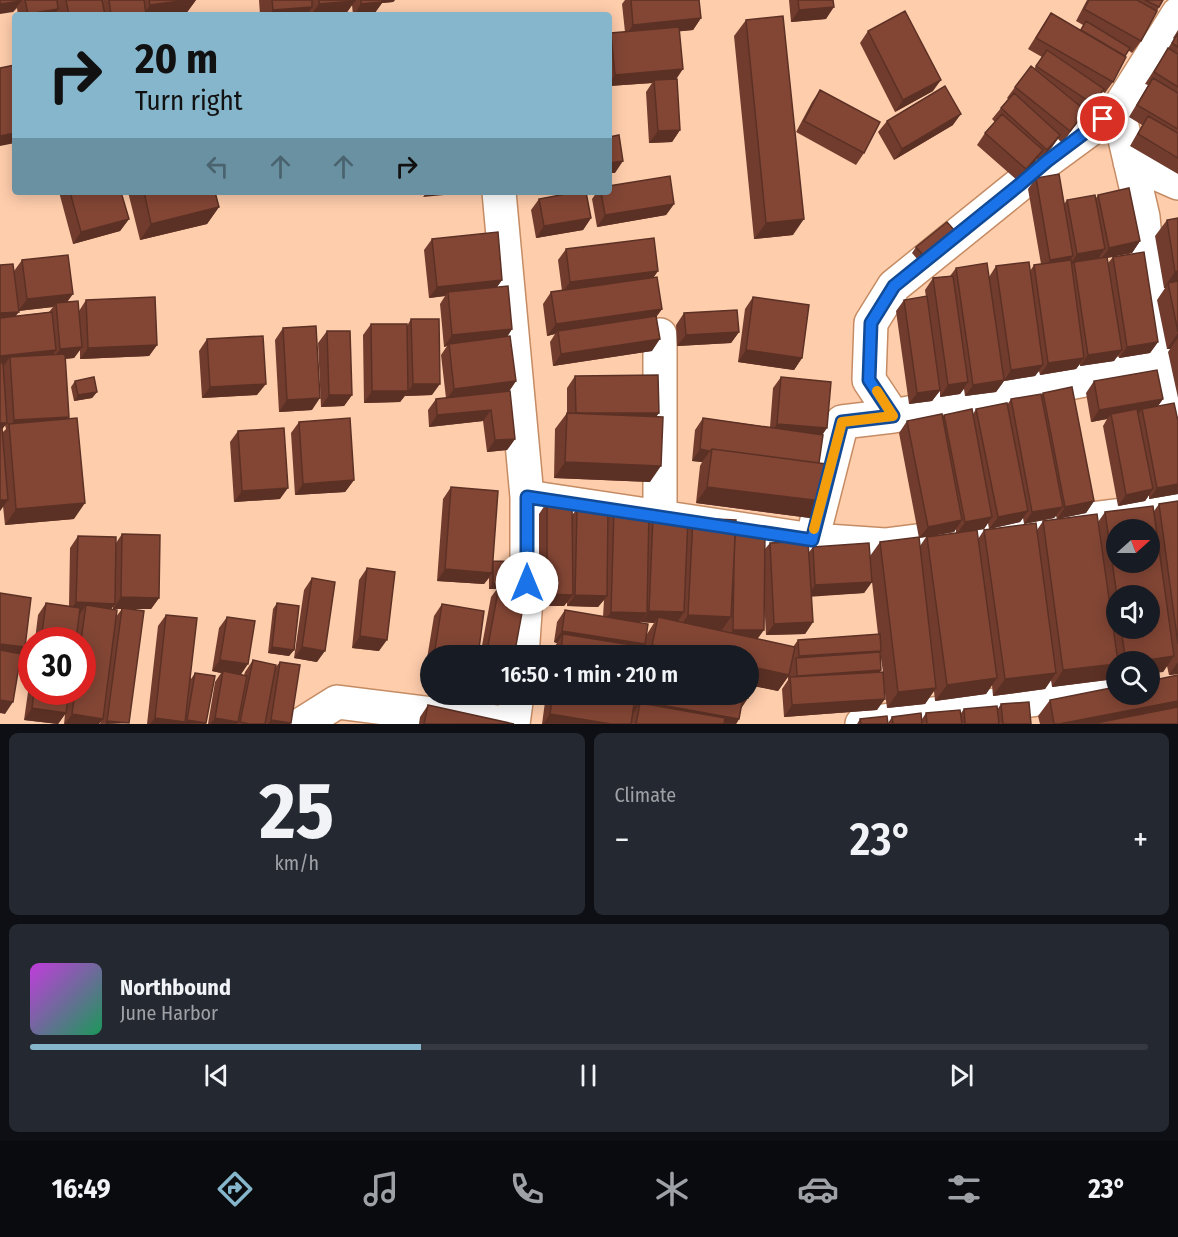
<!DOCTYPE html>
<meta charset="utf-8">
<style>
body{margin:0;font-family:"Fira Sans Condensed",sans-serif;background:#242831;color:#f1f3f6;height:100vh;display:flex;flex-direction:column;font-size:22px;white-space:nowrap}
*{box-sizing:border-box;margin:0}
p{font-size:20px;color:#9ea1a6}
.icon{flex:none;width:33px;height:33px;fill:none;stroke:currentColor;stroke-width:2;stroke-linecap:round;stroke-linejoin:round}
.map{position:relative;height:724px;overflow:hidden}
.details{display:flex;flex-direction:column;gap:9px;padding:9px;background:#0d0f14;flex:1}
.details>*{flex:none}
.top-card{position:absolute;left:12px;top:12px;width:600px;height:183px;border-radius:6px;box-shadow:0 3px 15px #0003;background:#85b6cb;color:#111;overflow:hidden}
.needle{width:39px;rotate:69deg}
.tools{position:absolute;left:1106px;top:519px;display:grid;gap:12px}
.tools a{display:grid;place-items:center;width:54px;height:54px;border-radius:50%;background:#171b24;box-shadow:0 3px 15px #0003;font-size:30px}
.speed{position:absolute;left:18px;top:627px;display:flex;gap:12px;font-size:30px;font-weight:700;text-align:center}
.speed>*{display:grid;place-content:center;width:78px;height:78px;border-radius:50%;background:#171b24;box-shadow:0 3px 15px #0003;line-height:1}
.speed .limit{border:9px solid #d22;background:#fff;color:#111}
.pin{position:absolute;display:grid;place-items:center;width:51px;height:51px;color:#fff;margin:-26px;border:3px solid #fff;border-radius:50%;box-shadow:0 2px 6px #0007}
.me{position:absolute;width:66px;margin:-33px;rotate:0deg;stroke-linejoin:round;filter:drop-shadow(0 0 4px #0008)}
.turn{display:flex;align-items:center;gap:21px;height:126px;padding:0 24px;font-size:27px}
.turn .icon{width:78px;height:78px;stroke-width:2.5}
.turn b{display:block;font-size:42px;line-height:51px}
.lanes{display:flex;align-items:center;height:57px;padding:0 24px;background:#0003;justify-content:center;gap:30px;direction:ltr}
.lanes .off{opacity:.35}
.big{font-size:45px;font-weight:600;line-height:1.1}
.details .tile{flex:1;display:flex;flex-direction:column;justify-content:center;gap:9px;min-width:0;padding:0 21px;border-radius:9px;background:#242831}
.details .dial{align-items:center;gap:0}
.dial b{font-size:78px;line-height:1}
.song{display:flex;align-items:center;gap:18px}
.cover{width:72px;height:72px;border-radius:9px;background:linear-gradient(135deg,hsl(290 70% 55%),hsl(150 70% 35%))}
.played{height:6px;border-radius:3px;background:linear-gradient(90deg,#85b6cb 35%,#363941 35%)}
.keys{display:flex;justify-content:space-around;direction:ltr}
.heat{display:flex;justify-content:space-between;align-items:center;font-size:33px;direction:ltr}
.details .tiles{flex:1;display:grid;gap:9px;grid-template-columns:1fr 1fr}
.tile:last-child{grid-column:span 2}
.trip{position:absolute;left:420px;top:645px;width:339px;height:60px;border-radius:30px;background:#171b24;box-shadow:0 3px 15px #0003;font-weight:600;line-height:60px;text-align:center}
.dock{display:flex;height:96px;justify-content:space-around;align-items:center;background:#090b0e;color:#9ea1a6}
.dock .icon{width:42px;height:42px}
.dock .on{color:#85b6cb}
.dock b{font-size:27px;color:#f1f3f6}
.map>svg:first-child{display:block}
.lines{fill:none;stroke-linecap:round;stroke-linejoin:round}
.minor-casing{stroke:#c58c64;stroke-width:36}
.minor{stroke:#fff;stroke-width:33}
.wall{fill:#713c2e;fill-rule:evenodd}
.shaded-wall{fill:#5c3125}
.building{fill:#834635;stroke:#5c3125;stroke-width:1.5;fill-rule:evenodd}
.route-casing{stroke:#114b97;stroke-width:15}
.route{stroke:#1a73e8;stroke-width:10}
.slow{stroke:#f59e0b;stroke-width:10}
</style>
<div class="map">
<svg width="1178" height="724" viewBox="0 0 1178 724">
<rect width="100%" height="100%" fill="#fecdac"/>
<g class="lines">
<g class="minor-casing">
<path id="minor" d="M1118,109l25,108 12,125 9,23 14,85
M1130,162l48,21
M499,192l28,305v86l-5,73
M1164,365l-271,51 -24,-36 2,-57 23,-37 125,-101 28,-24 71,-52 60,-95
M527,497l285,43 73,5 293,-37
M660,518v-183
M812,540l30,-118 51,-6
M302,724l35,-22 176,22 4,-30
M862,724l254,-36"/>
</g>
<use href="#minor" class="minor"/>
</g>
<path class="wall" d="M0,0h196l-11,15h-131v-1v1h-36l-1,-7 -4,4z
M259,0h136l-2,2 -11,1 -8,11 -12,1h-9l-1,-10 -7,10h-85z
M625,0h74l2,18 -8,12 -13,1 -4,48 4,51 -8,12 -23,1 -3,-51 6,-9 -43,3v-50l2,-3 14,-1 -3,-28z
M789,0h44l-7,19 -35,3z
M1087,0h76l-22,41 -9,12 -4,-3 -15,32 -8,11 -3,-2 -17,25 -2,-1 -21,28 -4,-4 -6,8 -13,14 -3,-2 -18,22 -41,-36 8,-12 10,-11 -3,-3 9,-11 7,-9 -1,-1 8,-11 19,-18 8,-12 -14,-8 15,-24 8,-12 29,17 3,-5 -7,-4z
M746,20l47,215 -39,4 -20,-203z
M1178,30v144l-48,-28 12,-21 -13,-8 19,-32 -3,-1 29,-45 -1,-1z
M868,31l65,60 -38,21 -35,-69z
M820,90l44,63 -8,12 -60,-33 16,-30z
M887,121l66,4 -59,35 -16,-28z
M1036,178l28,26 3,-4 29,-2 2,-3 42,46 -8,12 -18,3 44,86 -8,11 -31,5 -1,-3 -4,6 -34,5v-2l-4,5 -36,6 -1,-4 -4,5 -31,5 -8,11 -31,4 -1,-7 -4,5 -20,3v-6l-8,10 -23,3 -13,-93 8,-11 22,-3 -1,-7 8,-12 17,-2 6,-8 33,9 7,-11 34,5 4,-6 7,-1 -13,-75zM1113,257l-5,6 -1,-5z
M59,192h62l8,27 -9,12 -47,13z
M128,192h87l4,15 -12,17 -67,16z
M597,192h12l65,12 -8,11 -69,12 -5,-28z
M539,199l52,19 -8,12 -47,8 -5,-28z
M1178,218v180l-10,-46 2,-3h-3l-10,-49 8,-12h-1l-9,-52 12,-16z
M949,236l-30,25 -7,-8 4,-6z
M432,239l70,41 -5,7 15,42 -5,8 9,44 -7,10 6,48 -8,11 -20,2 -4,-31 -54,6 -1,-17 8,-11 10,-1 -5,-43 6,-9 -3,1 -4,-43 5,-8 -16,2 -5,-48z
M566,249l92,22 -5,7 9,31 -6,8 -4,34 -99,15 -3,-24 5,-8 -8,2 -4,-32 8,-12 11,-1 -4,-31z
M22,260l57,51 7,-11 71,45 -8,11 -69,3v-9l-6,8 -9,1 4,58 -1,2 6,100 -69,6 -2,-19 -3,5v-246l14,6zM53,307l-4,5 -34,4 3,-5zM5,425l1,4 -4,4v-4z
M753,297l49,61 -8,12 -56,-8 7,-53z
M684,313l55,19 -8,11 -54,3 -1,-21z
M411,319l21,76 -27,1 -5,6 -36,1 -1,-68 8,-11 36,2z
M283,328l29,82 -33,2 -4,-72z
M327,331l25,64 -8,11 -23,1 -3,-64z
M207,339l50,56 -55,3 -3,-47z
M575,376l84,37 -3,4 -6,65 -96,-4 1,-49 12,-16v-25z
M781,377l41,58 -3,28 3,38 -12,17 -114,-15 4,-37 2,-4 -10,-1 3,-31 8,-12 67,9 3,-39z
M75,381l22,11 -5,6 -18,3 -3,-14z
M1094,381l69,18 -5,7 20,88 -29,5v-4l-4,6 -27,5 -15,-80 4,-7 -16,3 -5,-29z
M1043,393l51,108 -8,12 -29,6 -1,-3 -2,2 -30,6 -1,-6 -3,4 -31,7 -1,-6 -4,6 -8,1 2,9 6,-9h53l6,-9 55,1 7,-10 49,-1 5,-7 19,-3v173l-9,1 -2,-9 -4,6 -14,-10h-33v17h-1l-2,-9 -6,10 -55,7 -1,-7 -6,9 -52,7 -1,-11 -6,9 -51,7 -1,-10 -9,13 -38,4 -4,-30 -6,32 -93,7 -2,-28 6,-9v-3l-10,14 -27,-6 -3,13 -7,10 -2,11 -3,5h-194l3,-22 4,-5v-3h84l-1,5 -3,4h4l2,-9h113v-38h-194l1,-10 2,-3 -3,-1 3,-20 8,-12 38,7 1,-17 -6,7 -31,-1v-4l-3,4h-25v-92l8,-12 25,13 5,-6 31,8 6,-8 35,13 4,-6 35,10 5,-8 42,14 29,18 6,-7 39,9 4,-5 57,9 10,-14 40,4 6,-9 -7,1 -20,-105 8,-12 35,-4 2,-2 29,-1 3,-5 31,-4 4,-6 30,-4zM956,529v4l-24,3 22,-4zM872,582l6,52 -80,6 -5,7 -36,-8 7,-41 2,37 39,-1 8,-12 -2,-26 53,-3zM1116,596h33v32h-33zM641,621v1l13,1 -7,11 -7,-12zM880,652l3,20h-3l1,-2z
M299,422l55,58 -9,12 -50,3 -4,-62z
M238,431l42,68 -46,3 -4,-60z
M451,487l42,74 27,29 -6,66h-34l11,-59 6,-8h-8v-11l-5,6 -47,-3 6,-82z
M122,534l37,64 -8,11h-24l2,114 -29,1 1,-3 -2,3h-35l1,-10 -7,10 -34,-4 8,-56v28h50v-52h-47l3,-25 8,-12 23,3 1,-58 8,-12 38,7zM113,606v3h9l-7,9 -4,-9z
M367,568l12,83 -27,-3 7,-68z
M312,578l5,84 -23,-4 10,-68z
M277,603l17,47 -5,6 -21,-3 5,-44z
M442,604l36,52h-48v29l-7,-2 11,-67z
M166,615l25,64 4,-6 11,51h-59l11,-98z
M227,617l14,57 3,1 1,-3 8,-12 22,8 5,-6 11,61 -1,1h-82l7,-42 6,-9 -9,-2 7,-43z
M1050,700l128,24h-138l-2,-8z
M1001,704l30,20h-174l3,-5 28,4 4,-6 30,2 4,-6h35l3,-4 33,1z
M428,705l86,19h-95l1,-7z"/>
<path class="shaded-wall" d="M188,0h8l-11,15h-42l7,-10z
M380,0h15l-2,2 -11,1 -8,11 -20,1 7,-11z
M21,1l-8,11 -13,2v-10z
M355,1l-10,14h-34l8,-11z
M312,7l-5,8h-38l4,-5z
M834,7l-8,12 -35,3 8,-12z
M58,9l-4,6h-27l1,-1z
M701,18l-8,12 -68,7 8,-12z
M683,69l-8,12 -21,-1 -2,3 -43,3v-2l6,-9z
M941,80l-8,11 -38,21 8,-12z
M1086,111l-8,11 -16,21 8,-12z
M961,114l-8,11 -59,35 8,-11z
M680,130l-8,12 -23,1 9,-12z
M15,133v10l-15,3v-10z
M1060,135l-8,12 -13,14 8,-11z
M1043,150l-8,12 -17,19 8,-12z
M623,161l-8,12h-6v-10z
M427,192h48l-52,5z
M674,204l-8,11 -69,12 8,-12z
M219,207l-12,17 -67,16 11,-16z
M591,218l-8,12 -47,8 8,-12z
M129,219l-9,12 -47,13 8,-12z
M804,219l-11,16 -39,4 12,-16z
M954,230l-5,6 -30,25 4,-6z
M1140,241l-8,12 -31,6 8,-11z
M1105,249l-8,11 -23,2 -2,3 -3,1 8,-12z
M1073,256l-8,12 -23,4 8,-12z
M658,271l-8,11 -88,11 8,-11z
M1178,271v15l-10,-3 -3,5h-1l11,-16z
M502,280l-8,11 -46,1 -3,4 -16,2 8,-11z
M73,294l-8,11 -9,-2 -3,4 -35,4 9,-12z
M662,309l-8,11 -96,11 -3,3 -8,2 9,-12z
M19,312l-9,11 -10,1v-11z
M512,329l-8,12 -55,3 -2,2 -3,1 8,-12z
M739,332l-8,11 -54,3 9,-11z
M1178,333v5l-8,11h-3z
M660,339l-8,12 -99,15 8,-12z
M1158,342l-8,11 -31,5 8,-11z
M157,345l-8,11 -69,3 8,-11z
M82,347l-8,11 -22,2 8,-11z
M56,350l-8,12 -38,-5 -7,10h-3v-11z
M746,350l56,8 -8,12 -56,-8z
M1122,350l-8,11 -34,5 8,-11z
M1084,358l-8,11 -36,6 8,-12z
M1043,365l-8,11 -31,5 -8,11 -31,4 8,-11 31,-4 7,-11z
M516,381l-8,12 -62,7 8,-11z
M968,382l-8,12 -20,3 8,-12z
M266,384l-9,11 -55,3 8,-11z
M413,384h27l-8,11 -27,1z
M940,390l-8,11 -23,3 8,-11z
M372,391h36l-8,11 -36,1z
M97,392l-5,6 -18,3 4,-6z
M329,395h23l-8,11 -23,1z
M320,398l-8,12 -33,2 8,-12z
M1163,399l-8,11 -13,-1 -3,4 -27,5 -1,-4 -4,5 -16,3 8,-12z
M491,410l-8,11 -54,6 8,-12z
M659,413l-9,11 -74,-10z
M69,417l-8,12 -52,-1 5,-8z
M0,423h7l-7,9z
M777,424l50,4 -8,12 -50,-4z
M515,439l-8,11 -20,2 8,-12z
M700,449l10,2 -8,11 -10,-1z
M565,462l96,4 -11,16 -96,-4z
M354,480l-9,12 -50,3 8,-11z
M1178,484v10l-29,5 8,-11z
M707,487l115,14 -12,17 -114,-15z
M288,488l-8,11 -46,3 8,-11z
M1153,489l-8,12 -27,5 8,-11z
M0,500h8l-8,11z
M1094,501l-8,12 -29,6 8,-12z
M85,503l-11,16 -69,6 11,-16z
M1063,507l-9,11 -30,6 8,-12z
M1028,511l-8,11 -31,7 9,-12z
M992,517l-8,12 -27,5 8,-12z
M962,520l-8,12 -35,6 9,-11z
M445,569l47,4 -8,11 -47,-3z
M872,582l-8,11 -57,4 8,-12z
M493,583l32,1 -5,6 -21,-4 -2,3h-8z
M547,594l26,1 -9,11h-25z
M575,595l32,1 -9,11 -31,-1z
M121,597l38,1 -8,11h-38z
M76,602l39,2 -8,11 -21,-10 -6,9h-12z
M649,611l35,1 -8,12 -18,-7 -4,6 -13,-1z
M611,612l36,1 -8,11 -36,-1z
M688,615l43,2 -12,17 -42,-3z
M813,622l-8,12 -39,1 8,-11z
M733,630h31l-8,11h-31z
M562,631l83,13 -8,12 -74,-22 -6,9 -3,-1z
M360,636l27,4 -8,11 -27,-3z
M0,644l25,3 -8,12 -17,-2z
M652,645l48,11h-51l1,-3 -2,3h-3z
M272,647l22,3 -5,6 -21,-3z
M302,647l23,4 -8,11 -23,-4z
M881,651l-8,11 -77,-2 3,-4z
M1174,656l-11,16 -14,2v-12h-14z
M220,660l28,4 -8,12 -17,-5 -2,2 -9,-2z
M1178,662v12l-9,1z
M1116,664v3l-9,13 -55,7 11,-17z
M748,666l41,9 -11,16 -30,-6z
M881,670l-8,12 -82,3 6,-9z
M430,673v12l-7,-2z
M1056,673l-11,16 -52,7 12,-17z
M997,678l-11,16 -51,7 12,-16z
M936,688l-11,16 -38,4 11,-16z
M476,694h30l-7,11 -28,-5z
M553,694h52l27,5 -8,11z
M743,697l5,1 -8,12z
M885,699l-8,11 -93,7 8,-12z
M0,700l13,2 -8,12 -5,-1z
M639,701l100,18 -3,5h-39l-57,-21 -6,9h-3z
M1178,701v14l-45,9h-74z
M32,708l34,5 -8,11 -34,-4z
M72,714l31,5 -4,5h-34z
M550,714l61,10h-68z
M155,718l30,4 -1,2h-34z
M215,718l23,4 -1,2h-27z
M187,720l19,3 -22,1z
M271,720l20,3 -1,1h-22z
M107,721l22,2 -24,1z"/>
<path class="building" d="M0,0h21v1l-21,3z
M25,0h32l1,9 -30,5z
M66,0h36l3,15h-36z
M109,0h35l2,15h-35z
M149,0h39l-38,5z
M272,0h40v7l-39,3z
M319,0h36v1l-36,3z
M361,0h21v2l-21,2z
M631,0h68l2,18 -68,7z
M798,0h35l1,7 -35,3z
M1089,0h48l20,11 -16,30 -57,-32z
M1145,0h18l-4,7z
M905,11l36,69 -38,20 -35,-69z
M1051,13l75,44 -13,25 -77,-44z
M783,16l21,203 -38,4 -20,-203z
M1086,21l44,27 -5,8 -44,-26z
M679,27l4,42 -68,6 -4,-42z
M1178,33v14l-6,-4z
M1168,48l10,6v33l-24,-15z
M1047,50l57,39 -11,15 -57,-38z
M15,65v68l-15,3v-68z
M1031,66l55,45 -16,20 -55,-44z
M1153,78l25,15v36l-41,-24z
M677,79l3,51 -22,1 -4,-51z
M945,86l16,28 -59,35 -15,-28z
M820,90l60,32 -16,31 -60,-32z
M1014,93l46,42 -13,15 -46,-42z
M1002,114l41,36 -17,19 -41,-36z
M1148,116l30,17v25l-40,-24z
M619,135l4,26 -14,2v-26z
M1059,174l14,82 -23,4 -14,-82z
M670,176l4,28 -69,11 -4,-23h8v-6z
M1129,188l11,53 -31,7 -11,-53z
M70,192h51l8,27 -48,13z
M144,192h71l4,15 -68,17z
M576,192h10l5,26 -47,8 -5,-27z
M1095,195l10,54 -28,5 -10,-54z
M1178,218v53l-3,1 -8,-52z
M947,222l7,8 -31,25 -7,-8z
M498,232l4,48 -65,7 -5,-48z
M654,238l4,33 -88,11 -4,-33z
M1144,252l14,90 -31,5 -14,-90z
M68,255l5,39 -46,5 -5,-39z
M1107,257l15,93 -34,5 -14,-93z
M1071,260l13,98 -36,5 -14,-98z
M1029,262l14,103 -32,5 -15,-104z
M987,263l17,117 -31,5 -17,-117z
M13,264l6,48 -19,1v-48z
M953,276l15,106 -20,3 -15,-107z
M657,277l5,32 -106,15 -5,-32z
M1178,281v51l-10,-49z
M508,286l4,43 -60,6 -4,-43z
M927,296l13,94 -23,3 -13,-93z
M155,297l2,48 -69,3 -2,-48z
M753,297l56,8 -7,53 -56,-8z
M78,301l4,46 -22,2 -4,-46z
M737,310l2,22 -53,3 -2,-22z
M52,312l4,38 -56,6v-38z
M656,316l4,23 -99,15 -3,-23z
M411,319h28l1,65h-27z
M371,324h36l1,67h-36z
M316,326l4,72 -33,2 -4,-72z
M327,331h23l2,64h-23z
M263,336l3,48 -56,3 -3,-48z
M510,336l6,45 -62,8 -5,-45z
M65,354l4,63 -55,3 -4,-63z
M0,363h3l4,60h-7z
M1157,370l6,29 -64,11 -5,-29z
M658,375l1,38h-83l-1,-37z
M94,377l3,15 -19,3 -3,-14z
M781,377l50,5 -4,46 -50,-4z
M1072,387l22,114 -29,6 -22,-114z
M510,391l5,48 -20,1 -4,-30 -54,5 -1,-16z
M1041,394l22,113 -31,5 -21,-113z
M1007,403l21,108 -30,6 -22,-108z
M1174,403l4,18v63l-21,4 -15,-79z
M972,409l20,108 -27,5 -21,-107z
M1137,409l16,80 -27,6 -15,-81z
M567,413l96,4 -2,49 -96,-4z
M942,414l20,106 -34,7 -21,-106z
M77,418l8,85 -69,6 -7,-85z
M350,418l4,62 -51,4 -4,-62z
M703,418l120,17 -4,28 -107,-14 -2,2 -10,-2z
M0,428h2l6,72h-8z
M284,428l4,60 -46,3 -4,-60z
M712,449l114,15 -4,37 -115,-14z
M451,487l47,4 -6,82 -47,-4z
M1178,501v143l-19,-140z
M547,502l25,1 1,92 -26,-1z
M1153,506l21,150 -39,6h-9l-5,-34h28v-32h-32l-12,-84zM1116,530h33v32h-33z
M577,509h31l-1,87 -32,-1z
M614,509h35l-2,104 -36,-1z
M1097,514l21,148h-2v2l-53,6 -20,-149z
M653,516l35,2 -4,94 -35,-1z
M693,518l43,2 -5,97 -43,-2z
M1036,523l20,150 -51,6 -21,-149z
M977,530l20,148 -50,7 -20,-148z
M735,532h30l-1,98h-31l1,-66z
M122,534l38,1 -1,63 -38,-1z
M78,536l38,1 -1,67 -39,-2z
M919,537l17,151 -38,4 -18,-150z
M808,541l5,81 -39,2 -4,-81z
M869,543l3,39 -57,3 -2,-38z
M493,561l32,1v22l-32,-1z
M367,568l28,4 -8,68 -27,-4z
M312,578l23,4 -10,69 -23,-4z
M499,586l27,5 -12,65h-28z
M0,593l31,5 -6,49 -25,-3z
M46,603l34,5 -4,32h-35z
M277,603l22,3 -5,44 -22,-3z
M442,604l42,7 -6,45h-44z
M86,605l31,5 -14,109 -31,-5 3,-22h7v-52h-1z
M122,608l22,3 -15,112 -22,-2z
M565,610l83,14 -3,20 -83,-13z
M166,615l31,3 -12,104 -30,-4z
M227,617l28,4 -7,43 -28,-4z
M658,617l137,30 -6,28 -41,-9v-10h-48l-48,-11z
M563,634l81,13 -2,9h-82z
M880,634l1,17 -82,5 -1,-16z
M0,650l21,4 -8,48 -13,-2z
M880,652l1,18 -84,6 -1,-18z
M650,653l12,3h-13z
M253,660l23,5 -11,59h-16l-9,-2z
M280,662l20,3 -9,58 -20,-3z
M223,671l24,5 -9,46 -23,-4z
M883,672l2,27 -93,6 -2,-28z
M195,673l20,3 -9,47 -19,-3z
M748,673l5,1 -5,24 -5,-1 -4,22 -100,-18 2,-7h81l16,3 -13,-3h23z
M1178,675v26l-119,23h-5l-4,-24 66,-13v7h33v-13z
M34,692h35l-3,21 -34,-5z
M553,694h25l56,10 -3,20h-20l-61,-10z
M605,694h28l-1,5z
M1029,702l2,22h-28l-2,-20z
M640,703l85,15 -1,6h-88z
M428,705l86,19h-90z
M997,706l2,18h-34l-1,-15z
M1178,707v17h-87z
M960,710l2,14h-35l-1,-11z
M921,713l1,11h-29l-1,-7z
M887,716l1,8h-27l-1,-5z"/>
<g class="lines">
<g class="route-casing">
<path id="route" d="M527,583v-86l285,43 30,-118 51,-6 -24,-36 2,-57 23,-37 125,-101 28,-24 56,-42"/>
</g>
<use href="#route" class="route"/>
<path class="slow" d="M814,529l28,-107 51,-6 -16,-25"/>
</g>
</svg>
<div class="tools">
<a><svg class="needle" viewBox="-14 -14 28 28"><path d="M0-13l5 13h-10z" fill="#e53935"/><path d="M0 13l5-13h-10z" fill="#9ea1a6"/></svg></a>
<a><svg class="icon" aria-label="sound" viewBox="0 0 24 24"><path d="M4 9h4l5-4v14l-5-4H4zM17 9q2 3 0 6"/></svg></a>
<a><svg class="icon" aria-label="search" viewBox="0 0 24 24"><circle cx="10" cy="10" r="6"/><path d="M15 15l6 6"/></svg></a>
</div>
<div class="speed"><div class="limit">30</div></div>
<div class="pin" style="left:1103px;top:119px;background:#d93025"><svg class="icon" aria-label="arrive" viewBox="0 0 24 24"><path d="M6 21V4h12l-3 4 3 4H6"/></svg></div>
<svg class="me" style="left:527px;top:583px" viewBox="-20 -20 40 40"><circle r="19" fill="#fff"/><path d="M0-13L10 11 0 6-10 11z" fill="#1a73e8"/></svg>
<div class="trip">16:50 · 1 min · 210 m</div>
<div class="top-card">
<div class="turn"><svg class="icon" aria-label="right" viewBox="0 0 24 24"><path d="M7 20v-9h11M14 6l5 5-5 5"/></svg><div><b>20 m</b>Turn right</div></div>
<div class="lanes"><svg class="icon off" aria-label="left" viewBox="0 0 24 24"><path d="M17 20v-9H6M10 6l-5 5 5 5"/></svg><svg class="icon off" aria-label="ahead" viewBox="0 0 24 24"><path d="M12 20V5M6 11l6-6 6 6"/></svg><svg class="icon off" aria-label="ahead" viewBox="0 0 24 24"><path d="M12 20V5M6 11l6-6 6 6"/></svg><svg class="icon" aria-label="right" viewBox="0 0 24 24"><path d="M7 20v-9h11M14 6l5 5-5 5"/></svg></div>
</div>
</div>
<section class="details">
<div class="tiles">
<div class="tile dial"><b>25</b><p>km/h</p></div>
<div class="tile"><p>Climate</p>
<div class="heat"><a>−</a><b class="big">23°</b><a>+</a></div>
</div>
<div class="tile">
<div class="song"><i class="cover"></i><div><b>Northbound</b><p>June Harbor</p></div></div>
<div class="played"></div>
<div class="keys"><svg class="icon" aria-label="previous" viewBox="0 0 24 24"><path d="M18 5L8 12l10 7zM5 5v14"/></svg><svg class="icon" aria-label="pause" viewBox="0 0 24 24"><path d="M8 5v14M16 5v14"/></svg><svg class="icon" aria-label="next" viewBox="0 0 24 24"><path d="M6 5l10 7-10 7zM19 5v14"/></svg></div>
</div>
</div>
</section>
<nav class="dock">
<b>16:49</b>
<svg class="icon on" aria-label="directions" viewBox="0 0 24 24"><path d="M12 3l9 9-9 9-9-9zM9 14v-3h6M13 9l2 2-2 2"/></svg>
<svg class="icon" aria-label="music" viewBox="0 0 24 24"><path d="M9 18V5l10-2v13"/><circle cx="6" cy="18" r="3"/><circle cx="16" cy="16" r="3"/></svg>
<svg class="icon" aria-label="phone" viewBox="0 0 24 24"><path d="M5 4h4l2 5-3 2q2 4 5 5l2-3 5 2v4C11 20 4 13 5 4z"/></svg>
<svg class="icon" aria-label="climate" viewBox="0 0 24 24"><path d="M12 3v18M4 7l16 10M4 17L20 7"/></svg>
<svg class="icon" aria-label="car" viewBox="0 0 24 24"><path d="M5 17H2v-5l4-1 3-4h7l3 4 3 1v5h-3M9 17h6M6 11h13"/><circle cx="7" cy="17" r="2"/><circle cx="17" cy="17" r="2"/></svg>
<svg class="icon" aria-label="filters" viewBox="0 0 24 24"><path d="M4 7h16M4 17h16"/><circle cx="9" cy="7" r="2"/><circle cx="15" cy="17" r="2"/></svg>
<b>23°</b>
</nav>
